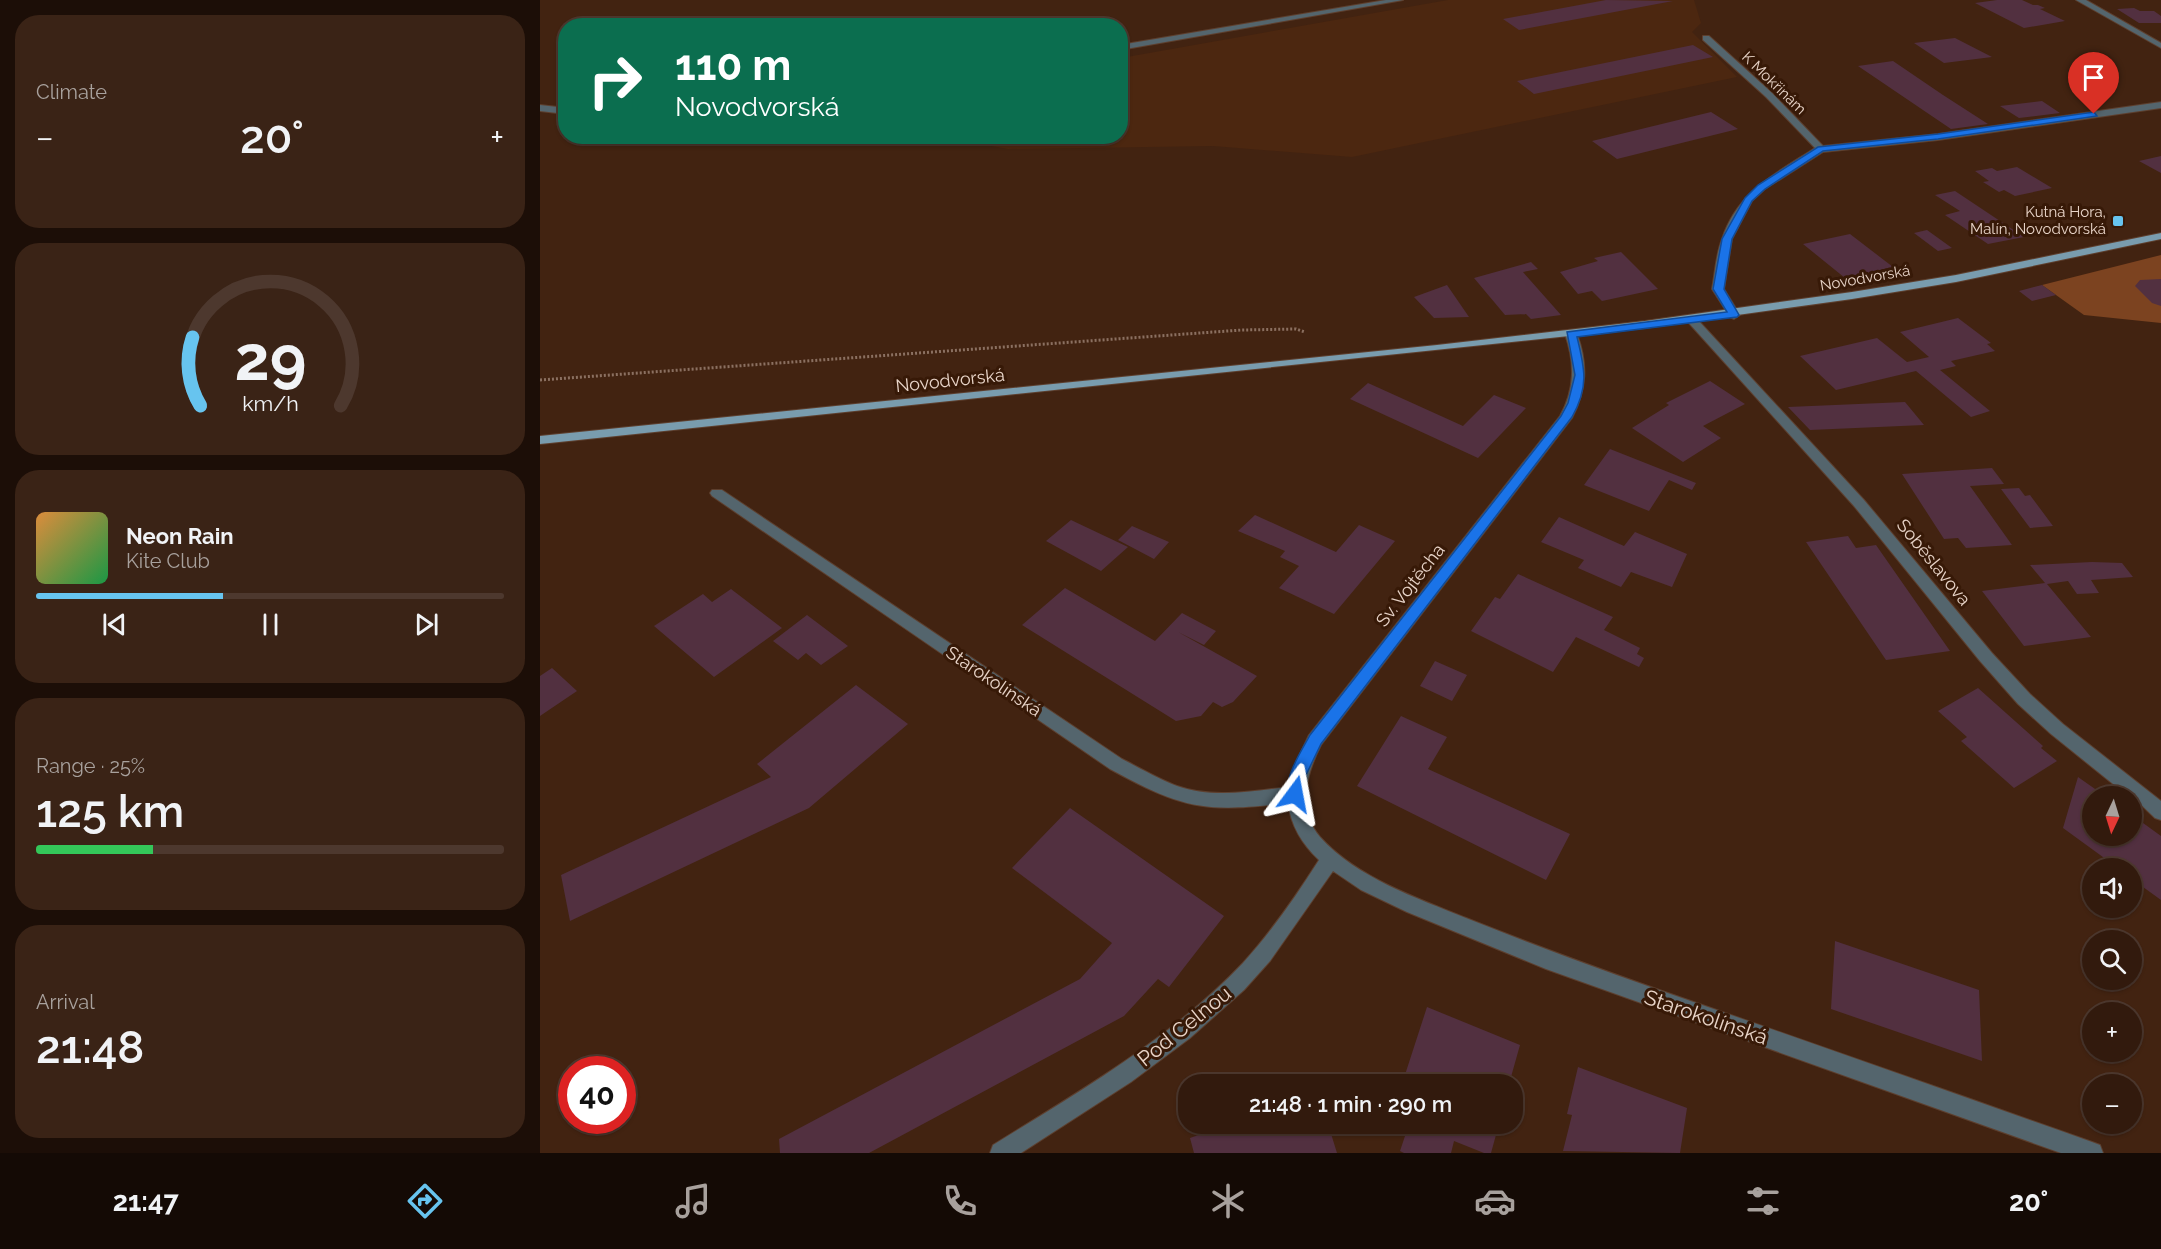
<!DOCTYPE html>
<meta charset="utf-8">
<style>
body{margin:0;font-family:Raleway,sans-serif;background:#3a2316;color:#f1f3f6;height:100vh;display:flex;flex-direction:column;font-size:22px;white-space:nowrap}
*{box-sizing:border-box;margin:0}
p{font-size:20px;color:#a8a19d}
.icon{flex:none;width:33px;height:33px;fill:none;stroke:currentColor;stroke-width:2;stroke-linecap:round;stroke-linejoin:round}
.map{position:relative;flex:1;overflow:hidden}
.sheet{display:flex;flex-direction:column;gap:15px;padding:15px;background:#1c0e07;width:540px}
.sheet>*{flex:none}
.hud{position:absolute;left:18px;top:18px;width:570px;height:126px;border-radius:24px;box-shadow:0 2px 4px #0004,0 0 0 2px #4d382e;background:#0b6e4f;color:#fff;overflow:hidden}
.needle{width:39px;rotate:184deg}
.fabs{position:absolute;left:1542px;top:786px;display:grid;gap:12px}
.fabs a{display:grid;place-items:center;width:60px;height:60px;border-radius:50%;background:#321a0d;box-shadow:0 2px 4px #0004,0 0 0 2px #4d382e;font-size:30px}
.speed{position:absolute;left:18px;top:1056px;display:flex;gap:12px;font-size:30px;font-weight:700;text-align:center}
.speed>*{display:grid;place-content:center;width:78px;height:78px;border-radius:50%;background:#321a0d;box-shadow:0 2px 4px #0004,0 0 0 2px #4d382e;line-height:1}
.speed .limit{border:9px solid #d22;background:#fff;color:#111}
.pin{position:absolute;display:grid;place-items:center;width:51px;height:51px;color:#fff;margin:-62px -26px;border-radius:50% 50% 50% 0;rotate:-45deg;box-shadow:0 0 6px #0007}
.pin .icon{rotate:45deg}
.me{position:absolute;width:66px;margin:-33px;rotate:13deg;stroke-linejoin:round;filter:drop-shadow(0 0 4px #0008)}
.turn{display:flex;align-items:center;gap:21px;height:126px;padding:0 18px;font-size:27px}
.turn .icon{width:78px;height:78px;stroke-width:2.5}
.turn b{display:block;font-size:42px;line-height:51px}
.big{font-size:45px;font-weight:600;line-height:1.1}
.sheet .tile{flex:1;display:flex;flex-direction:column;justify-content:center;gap:9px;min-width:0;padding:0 21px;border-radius:24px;background:#3a2316}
.sheet .dial{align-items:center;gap:0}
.dial svg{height:156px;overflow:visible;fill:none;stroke:#4d382e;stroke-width:7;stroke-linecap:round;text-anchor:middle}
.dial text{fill:#f1f3f6;stroke:none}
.song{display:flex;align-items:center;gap:18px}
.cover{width:72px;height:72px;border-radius:9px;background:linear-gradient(135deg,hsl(30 70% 55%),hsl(140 70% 35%))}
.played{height:6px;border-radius:3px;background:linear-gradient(90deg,#67c4ef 40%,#4d382e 40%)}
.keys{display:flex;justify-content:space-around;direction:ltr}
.heat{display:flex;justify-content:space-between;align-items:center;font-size:33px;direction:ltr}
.charge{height:9px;border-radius:4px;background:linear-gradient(90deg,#34c759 25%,#4d382e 0)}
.trip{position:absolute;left:638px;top:1074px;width:345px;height:60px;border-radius:24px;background:#321a0d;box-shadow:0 2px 4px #0004,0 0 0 2px #4d382e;font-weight:600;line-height:60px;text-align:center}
.tabs{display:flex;height:96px;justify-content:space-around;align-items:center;background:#140a05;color:#a8a19d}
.tabs .icon{width:42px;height:42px}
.tabs .on{color:#67c4ef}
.tabs b{font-size:27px;color:#f1f3f6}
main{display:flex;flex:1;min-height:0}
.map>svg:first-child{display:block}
.built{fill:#4c2710}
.green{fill:#7c4320}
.building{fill:#523040}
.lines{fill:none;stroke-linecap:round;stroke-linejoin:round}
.minor-casing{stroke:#5d3f2e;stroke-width:2}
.major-casing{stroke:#5d3f2e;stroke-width:2}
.path{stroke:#8b7061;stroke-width:3;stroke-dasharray:2 2;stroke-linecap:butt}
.minor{fill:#54656d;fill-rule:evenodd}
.major{fill:#799cae;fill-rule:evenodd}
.route{fill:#1a73e8;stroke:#114b97;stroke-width:1.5}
.poi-dot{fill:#67c4ef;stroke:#371907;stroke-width:2}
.labels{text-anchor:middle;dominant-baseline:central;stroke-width:6;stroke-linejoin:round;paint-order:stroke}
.far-street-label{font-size:15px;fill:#e8d4c8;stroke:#371907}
.far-poi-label{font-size:15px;fill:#e8d4c8;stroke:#371907;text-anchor:end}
.street-label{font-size:18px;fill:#e8d4c8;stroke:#371907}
.near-street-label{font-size:21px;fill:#e8d4c8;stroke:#371907}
</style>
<main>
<section class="sheet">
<div class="tile"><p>Climate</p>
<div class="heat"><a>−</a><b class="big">20°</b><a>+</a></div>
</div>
<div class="tile dial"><svg viewBox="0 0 100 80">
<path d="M14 69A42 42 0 1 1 86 69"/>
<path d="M14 69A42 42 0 0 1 10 34" stroke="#67c4ef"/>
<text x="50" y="56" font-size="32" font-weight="700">29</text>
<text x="50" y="72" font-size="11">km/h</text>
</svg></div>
<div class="tile">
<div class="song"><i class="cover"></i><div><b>Neon Rain</b><p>Kite Club</p></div></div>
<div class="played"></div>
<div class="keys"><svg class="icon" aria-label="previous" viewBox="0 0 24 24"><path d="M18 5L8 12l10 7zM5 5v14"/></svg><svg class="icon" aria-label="pause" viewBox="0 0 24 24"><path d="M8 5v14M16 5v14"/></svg><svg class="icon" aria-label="next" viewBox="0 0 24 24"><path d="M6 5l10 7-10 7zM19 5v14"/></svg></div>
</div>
<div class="tile"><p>Range · 25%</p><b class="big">125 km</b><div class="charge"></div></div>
<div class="tile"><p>Arrival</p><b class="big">21:48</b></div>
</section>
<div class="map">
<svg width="1621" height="1153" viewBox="0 0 1621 1153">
<rect width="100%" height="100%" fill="#422311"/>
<path class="built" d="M908,0h246l7,23 -9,9 45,45 -385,80 -139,-11 -205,3 -67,-12 179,-1 1,-78z"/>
<path class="green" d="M1621,255v68l-77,-8 -42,-30z"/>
<path class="building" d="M1066,0l67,1 -154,29 -16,-11z
M1457,0h25l11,5h5l7,3 -5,1 25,12 -41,7 -49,-25z
M1594,8l6,3h14l7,5v7h-22l-22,-14z
M1415,38l37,19 -48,6 -30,-20z
M1153,45l20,12 -179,37 -17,-13z
M1353,61l50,34 45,29 -37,5 -93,-63z
M1502,101l18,12 -41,5 -19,-12z
M1171,112l27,17 -121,30 -25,-18z
M1621,156v17l-22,-12z
M1477,167l35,21 -37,8 -11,-6 -5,2 -16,-10 6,-1 -14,-10 17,-3 5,3z
M1415,191l69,46 -36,7 -43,-29 15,-4 -25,-16z
M1387,230l25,18 -14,3 -24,-18z
M1310,234l43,33 -48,11 -42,-34z
M1081,252l37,37 -56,12 -10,-10 -14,3 -18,-22 38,-11 -4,-3z
M991,262l7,7 -15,3 38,43 -30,4 -5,-5 -21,1 -31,-37z
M1621,279v27l-9,-3 -17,-17 5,-6z
M907,285l22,32 -35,1 -20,-21z
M1502,285l14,10 -24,6 -13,-10z
M1418,318l33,25 -4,1 8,7 -44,10 5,5 -16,4 50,41 -19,6 -55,-46 -80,19 -36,-34 77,-18 30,24 22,-5 -29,-25z
M1170,381l35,23 -42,22 18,12 -38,24 -51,-34 37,-23 -3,-2z
M828,383l95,43 31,-31 32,13 -48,50 -128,-59z
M1365,402l19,23 -114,5 -22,-23z
M1070,449l86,34 -4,7 -23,-10 -20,31 -65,-26z
M1452,468l12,16 -34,2 42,59 -46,3 -8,-10 -14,1 -42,-65z
M1479,488l6,8 5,-1 23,31 -23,2 -29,-39z
M715,515l81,37 23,-27 36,16 -61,73 -55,-26 20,-22 -19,-9 5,-6 -47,-20z
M1019,517l65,29 11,-14 52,22 -15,33 -41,-15 -10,15 -43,-19 6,-8 -43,-18z
M531,520l57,27 -27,24 -55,-30z
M592,526l37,16 -15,17 -36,-19z
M1308,536l8,12 20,-3 74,106 -64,9 -80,-118z
M1552,562l30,1 11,14 -42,3 8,13 -22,1 -9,-13 -21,3 44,53 -67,9 -42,-55 63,-8 -15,-18z
M978,574l95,43 -9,13 36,18 -3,6 7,4 -5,9 -63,-30 -23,35 -82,-41 24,-34 5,2z
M525,588l90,53 27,-28 34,18 -12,14 -26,-13 79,44 -24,26 -11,5 -9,-5 -12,14 -25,5 -154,-96z
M191,589l51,39 -68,49 -60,-51 49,-32 9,8z
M267,615l41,31 -27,19 -15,-12 -8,7 -25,-19z
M895,661l32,14 -15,26 -32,-15z
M12,668l25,23 -37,25v-40z
M316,685l52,39 -99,84 -239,113 -9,-46 210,-98 -14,-13z
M1438,688l65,58 -2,2 16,13 -43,27 -53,-47 6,-4 -29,-26z
M861,716l46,21 -19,32 142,65 -24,46 -189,-94z
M1538,777l27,19h-13v40h40v-21l29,21v64l-29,-21v-11h-14l-55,-40z
M530,808l154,108 -55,71 -11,-8 -34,37 -255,137h-89l-1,-14 301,-160 32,-36 -100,-75z
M1295,941l144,49 3,71 -151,-52z
M887,1007l93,38 -11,39h-107z
M1038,1067l109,41 -7,45 -117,-2 9,-36 -5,-1z
M690,1124h98l9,29h-143l-4,-15z
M849,1124h110l-8,29h-7l-30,-12 -3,12h-47l-4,-2 5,-15 -18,-6z"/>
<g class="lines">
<g class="minor-casing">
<path id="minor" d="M846,0h17l-283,50v-5z
M1536,0h10l75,43v5z
M1163,36h6l63,57 51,53 115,-12 223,-32v6l-223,32 -115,12 -58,37 -13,12 -20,38 -8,50 16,26 -6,4 -4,-2 -18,-28c3,-16 4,-35 10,-50 16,-48 53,-65 93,-91l-49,-51 -63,-57z
M0,105l26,3v6l-26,-3z
M1152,316l4,2 168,182 128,153 38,41 33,30 98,77v19l-6,-2 -23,-22h-4l-77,-62 -33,-30 -38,-43 -126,-155 -166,-184v-4z
M1031,330l6,4c11,30 10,55 -5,84l-251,327c-15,29 -24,65 -1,92 37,41 97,61 146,81 80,32 161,61 242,89 128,44 256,90 384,135l8,3 3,8h-42l-515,-184 -139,-57 -46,-22 -28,-19 -63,90 -26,29 -54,48 -59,44 -110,71h-31l3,-8c87,-54 179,-107 250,-182 29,-32 53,-67 76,-103 -17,-16 -28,-34 -31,-57 -83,10 -105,6 -178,-34l-398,-273 -2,-3 2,-3h10l400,269c18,9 36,20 55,27 36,13 75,5 112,1l6,-22 14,-30 251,-319c15,-27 15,-53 5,-82z"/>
</g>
<g class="major-casing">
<path id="major" d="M1621,233v6l-205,43 -104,17 -207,29 -1105,116v-8l897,-91 208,-24 207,-29 104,-17z"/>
</g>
<path class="path" d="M0,380l702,-50 54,-1 9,3"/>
<use href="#minor" class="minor"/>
<use href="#major" class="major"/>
</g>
<path class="route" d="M1554,112l3,4 -159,23 -115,12 -58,38 -13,12 -20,38 -8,50 15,26 -2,2 -160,20c8,32 12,50 -5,80l-251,327 -15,31 -5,24h-11c-9,-18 11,-47 20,-64l251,-319 7,-13 7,-28 -8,-43 160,-20 -14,-23 9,-50 23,-41 13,-13 60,-38 120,-13z"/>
<rect class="poi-dot" x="1572" y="215" width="12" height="12" rx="3"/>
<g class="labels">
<g class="far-street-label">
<text transform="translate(1234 83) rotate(44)">K Mokřinám</text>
<text transform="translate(1325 278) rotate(-10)">Novodvorská</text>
</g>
<g class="far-poi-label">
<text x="1566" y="212">Kutná Hora,<tspan x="1566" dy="17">Malín, Novodvorská</tspan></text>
</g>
<g class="street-label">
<text transform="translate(410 380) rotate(-6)">Novodvorská</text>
<text transform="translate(1394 562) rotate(51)">Soběslavova</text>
<text transform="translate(870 585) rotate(-52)">Sv. Vojtěcha</text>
<text transform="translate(454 681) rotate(34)">Starokolínská</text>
</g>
<g class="near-street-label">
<text transform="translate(1166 1017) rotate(19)">Starokolínská</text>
<text transform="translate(644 1026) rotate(-39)">Pod Celnou</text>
</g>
</g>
</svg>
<div class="fabs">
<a><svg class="needle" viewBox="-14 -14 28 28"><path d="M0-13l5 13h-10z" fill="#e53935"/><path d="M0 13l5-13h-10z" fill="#a8a19d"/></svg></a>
<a><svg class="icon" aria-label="sound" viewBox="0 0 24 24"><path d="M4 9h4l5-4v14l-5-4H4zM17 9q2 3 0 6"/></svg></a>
<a><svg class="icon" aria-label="search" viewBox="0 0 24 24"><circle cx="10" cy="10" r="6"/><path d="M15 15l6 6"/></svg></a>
<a>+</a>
<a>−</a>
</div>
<div class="speed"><div class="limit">40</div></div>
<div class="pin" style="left:1554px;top:114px;background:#d93025"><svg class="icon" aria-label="arrive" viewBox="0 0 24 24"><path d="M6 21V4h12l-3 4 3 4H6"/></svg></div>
<svg class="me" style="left:755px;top:794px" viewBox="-20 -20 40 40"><path d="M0-17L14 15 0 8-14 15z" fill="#1a73e8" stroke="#fff" stroke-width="4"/></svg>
<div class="trip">21:48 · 1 min · 290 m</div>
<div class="hud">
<div class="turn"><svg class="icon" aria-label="right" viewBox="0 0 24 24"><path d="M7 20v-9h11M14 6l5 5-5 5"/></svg><div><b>110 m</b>Novodvorská</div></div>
</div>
</div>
</main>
<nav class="tabs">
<b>21:47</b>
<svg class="icon on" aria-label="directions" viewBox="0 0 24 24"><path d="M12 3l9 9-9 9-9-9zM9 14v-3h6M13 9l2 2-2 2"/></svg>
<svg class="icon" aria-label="music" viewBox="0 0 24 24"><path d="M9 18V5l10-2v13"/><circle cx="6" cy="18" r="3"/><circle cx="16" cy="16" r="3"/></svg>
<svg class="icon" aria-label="phone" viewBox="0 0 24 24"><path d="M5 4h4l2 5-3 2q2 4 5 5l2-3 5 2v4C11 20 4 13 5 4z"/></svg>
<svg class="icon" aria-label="climate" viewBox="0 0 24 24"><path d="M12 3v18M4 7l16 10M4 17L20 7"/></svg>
<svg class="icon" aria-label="car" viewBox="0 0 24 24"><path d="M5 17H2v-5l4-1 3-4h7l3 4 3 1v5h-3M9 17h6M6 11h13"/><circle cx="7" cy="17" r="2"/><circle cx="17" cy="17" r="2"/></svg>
<svg class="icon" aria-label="filters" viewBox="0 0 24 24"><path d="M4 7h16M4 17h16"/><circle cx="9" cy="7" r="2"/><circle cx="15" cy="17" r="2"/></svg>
<b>20°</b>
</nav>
